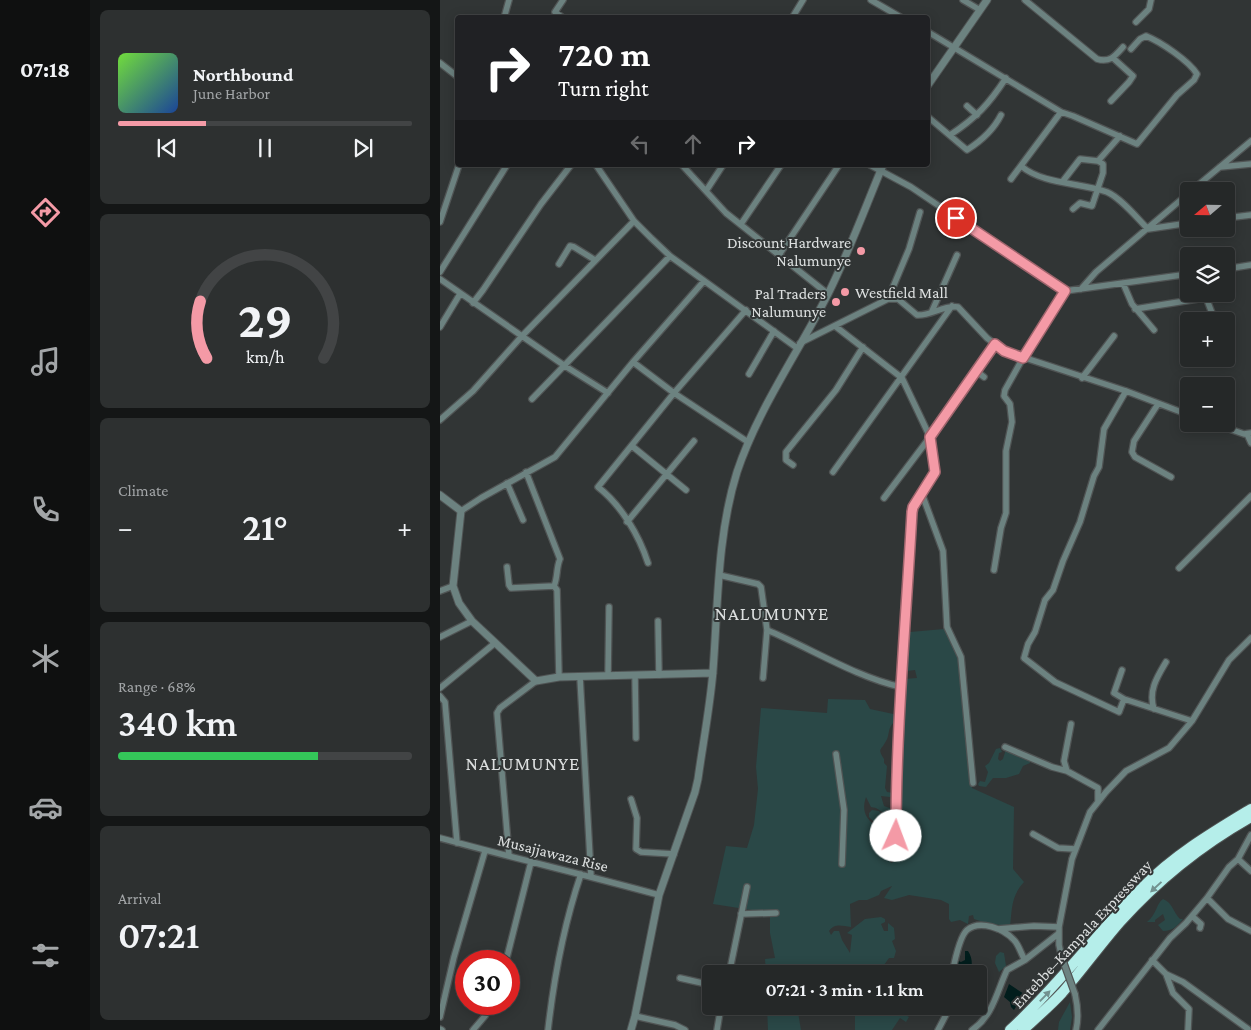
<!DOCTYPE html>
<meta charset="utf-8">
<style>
body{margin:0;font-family:"Crimson Pro",serif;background:#2d3030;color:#f1f3f6;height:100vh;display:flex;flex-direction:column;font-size:19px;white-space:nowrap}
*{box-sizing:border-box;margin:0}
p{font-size:16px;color:#a3a6a8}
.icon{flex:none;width:28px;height:28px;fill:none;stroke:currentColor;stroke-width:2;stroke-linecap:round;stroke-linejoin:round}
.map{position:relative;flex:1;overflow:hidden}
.side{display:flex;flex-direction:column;gap:10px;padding:10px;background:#141616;width:350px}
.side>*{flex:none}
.hud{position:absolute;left:15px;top:15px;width:475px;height:152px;border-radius:5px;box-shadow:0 2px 12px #0003,0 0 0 1px #424445;background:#202124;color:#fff;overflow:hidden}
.needle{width:32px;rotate:250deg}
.buttons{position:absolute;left:740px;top:182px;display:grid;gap:10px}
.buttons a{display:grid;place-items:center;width:55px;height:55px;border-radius:5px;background:#252828;box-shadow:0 2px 12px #0003,0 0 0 1px #424445;font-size:25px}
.speed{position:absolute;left:15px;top:950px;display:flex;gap:10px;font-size:25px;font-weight:700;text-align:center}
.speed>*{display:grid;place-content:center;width:65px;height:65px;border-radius:50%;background:#252828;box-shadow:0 2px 12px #0003,0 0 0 1px #424445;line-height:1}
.speed .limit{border:8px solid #d22;background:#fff;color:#111}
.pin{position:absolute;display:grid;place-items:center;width:42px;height:42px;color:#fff;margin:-21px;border:2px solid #fff;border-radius:50%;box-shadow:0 1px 5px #0007}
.me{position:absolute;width:55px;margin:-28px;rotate:2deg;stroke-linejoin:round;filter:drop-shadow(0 0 4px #0008)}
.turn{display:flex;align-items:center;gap:18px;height:105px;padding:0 20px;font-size:22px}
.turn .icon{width:65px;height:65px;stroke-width:2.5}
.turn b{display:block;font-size:35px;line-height:42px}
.lanes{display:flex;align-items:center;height:48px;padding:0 20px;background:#0003;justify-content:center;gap:25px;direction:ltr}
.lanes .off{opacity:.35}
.big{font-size:38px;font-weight:600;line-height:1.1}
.side .tile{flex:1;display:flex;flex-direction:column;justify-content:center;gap:8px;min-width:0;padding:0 18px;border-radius:8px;background:#2d3030}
.side .dial{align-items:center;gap:0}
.dial svg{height:130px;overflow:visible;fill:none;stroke:#424445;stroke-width:7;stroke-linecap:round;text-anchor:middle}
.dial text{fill:#f1f3f6;stroke:none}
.song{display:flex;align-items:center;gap:15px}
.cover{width:60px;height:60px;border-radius:8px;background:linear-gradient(135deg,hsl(100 70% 55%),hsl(220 70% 35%))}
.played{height:5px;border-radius:2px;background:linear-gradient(90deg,#f49aa6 30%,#424445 30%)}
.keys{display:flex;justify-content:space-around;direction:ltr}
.heat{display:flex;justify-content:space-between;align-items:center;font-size:28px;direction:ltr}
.charge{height:8px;border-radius:4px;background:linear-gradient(90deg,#34c759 68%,#424445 0)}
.trip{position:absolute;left:262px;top:965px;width:285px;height:50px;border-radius:5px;background:#252828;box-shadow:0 2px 12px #0003,0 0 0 1px #424445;font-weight:600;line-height:50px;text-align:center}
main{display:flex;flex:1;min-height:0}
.dock{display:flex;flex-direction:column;width:90px;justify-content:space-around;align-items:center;background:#0f1010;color:#a3a6a8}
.dock .icon{width:35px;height:35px}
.dock .active{color:#f49aa6}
.dock b{font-size:22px;color:#f1f3f6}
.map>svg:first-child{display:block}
.green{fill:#2a4847}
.water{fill:#011d1c}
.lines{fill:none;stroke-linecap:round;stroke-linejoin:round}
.minor-casing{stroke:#505454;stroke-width:8}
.tertiary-casing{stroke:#505454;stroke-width:9}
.motorway-casing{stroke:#505454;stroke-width:12}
.minor{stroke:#6c8280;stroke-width:5.5}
.tertiary{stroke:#6c8280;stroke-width:7}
.motorway{stroke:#b5eeea;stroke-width:10}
.minor-bridge-casing{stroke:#505454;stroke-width:8;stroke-linecap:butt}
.minor-bridge{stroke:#6c8280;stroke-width:5.5}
.oneway{fill:#739290}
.route-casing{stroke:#9f646c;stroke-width:12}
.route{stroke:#f49aa6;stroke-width:9}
.poi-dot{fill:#f49aa6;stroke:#313535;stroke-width:2}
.labels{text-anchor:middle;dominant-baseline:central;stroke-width:4;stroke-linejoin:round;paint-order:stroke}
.poi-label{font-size:16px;fill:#dde0e0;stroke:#313535;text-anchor:end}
.street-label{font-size:16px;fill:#dde0e0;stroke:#313535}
.quarter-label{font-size:19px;letter-spacing:1px;fill:#dde0e0;stroke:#313535}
</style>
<main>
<nav class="dock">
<b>07:18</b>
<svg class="icon active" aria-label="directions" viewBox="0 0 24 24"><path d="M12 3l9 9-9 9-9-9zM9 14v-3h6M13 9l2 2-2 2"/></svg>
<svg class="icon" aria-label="music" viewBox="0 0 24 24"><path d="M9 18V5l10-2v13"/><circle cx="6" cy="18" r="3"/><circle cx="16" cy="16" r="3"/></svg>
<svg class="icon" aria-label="phone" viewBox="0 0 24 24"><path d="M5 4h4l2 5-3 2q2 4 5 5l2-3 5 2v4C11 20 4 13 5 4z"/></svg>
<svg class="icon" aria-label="climate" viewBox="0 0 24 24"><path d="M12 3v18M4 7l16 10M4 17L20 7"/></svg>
<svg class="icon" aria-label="car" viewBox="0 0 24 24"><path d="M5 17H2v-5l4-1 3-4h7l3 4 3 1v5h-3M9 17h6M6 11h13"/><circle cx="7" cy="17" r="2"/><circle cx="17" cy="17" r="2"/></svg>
<svg class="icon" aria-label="filters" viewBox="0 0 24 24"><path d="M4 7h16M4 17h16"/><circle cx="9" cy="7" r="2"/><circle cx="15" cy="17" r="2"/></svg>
</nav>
<section class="side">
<div class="tile">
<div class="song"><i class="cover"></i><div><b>Northbound</b><p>June Harbor</p></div></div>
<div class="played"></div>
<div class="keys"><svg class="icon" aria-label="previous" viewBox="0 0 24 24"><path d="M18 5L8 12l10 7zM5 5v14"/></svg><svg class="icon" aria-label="pause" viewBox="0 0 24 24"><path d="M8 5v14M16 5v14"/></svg><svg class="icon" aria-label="next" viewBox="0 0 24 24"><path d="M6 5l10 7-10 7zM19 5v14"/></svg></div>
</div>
<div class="tile dial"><svg viewBox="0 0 100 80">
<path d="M14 69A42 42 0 1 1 86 69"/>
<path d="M14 69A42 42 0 0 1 10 34" stroke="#f49aa6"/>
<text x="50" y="56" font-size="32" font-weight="700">29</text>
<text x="50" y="72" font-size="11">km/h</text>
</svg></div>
<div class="tile"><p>Climate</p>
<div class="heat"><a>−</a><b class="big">21°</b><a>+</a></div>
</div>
<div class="tile"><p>Range · 68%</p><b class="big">340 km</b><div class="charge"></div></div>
<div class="tile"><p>Arrival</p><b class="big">07:21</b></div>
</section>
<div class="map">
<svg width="811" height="1030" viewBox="0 0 811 1030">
<rect width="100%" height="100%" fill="#313535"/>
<path class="green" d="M504,629l14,28 14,131 42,19 -1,62 11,13c-13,14 -12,27 -14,45l-27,-5 -9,-3 -1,-4 -4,1 -1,8 -8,-4 -9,2 -2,-3v-15l-8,-4 -32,-5 -17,5 -8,-2 8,-12 -11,5 -2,4 -12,5h-8l-9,4 1,23c-9,-1 -16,-4 -22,4l2,4 3,-4h5l3,9 8,13 2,-18 -5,-2 18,-14 16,-2 4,2v3l-4,2 3,7h4v-8l6,5 1,11 -3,2 4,10 -2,7h-5l-5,7 -3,2 -1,7h-114l-1,-15 10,-1 -5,-25v-20l-57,-9 13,-58 21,2 7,-23 4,-36 -2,-22 5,-59 66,5 1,-14 37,1 5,9 28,6c-1,5 -4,6 -7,11 -3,4 -2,11 -5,15 -5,10 -9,7 -2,18v4l3,3 -2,22 2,4 6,1 -3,4 -9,-1 3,10 11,4 -1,2 -2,1 -6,-3 -2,3 -8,-5 -5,-1 -5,-10c-8,24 12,28 25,41l1,4 -3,4 -2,10 4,7 6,-3 7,-181 13,-1 -2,-8 -8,1 3,-39z
M560,748l2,4 -3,1 -1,6 2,2 3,-2 3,-10 24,10v4l-7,3 -4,8 -13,4h-13l-7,9 -7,-1 -1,-2 2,-3 5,1 3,-10 -3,-6 4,-3 7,-14z
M432,810l7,1 12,13c-11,4 -14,1 -22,-7v-4z
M723,899c10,4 10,13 17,20h3c-6,7 -10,12 -20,12l-5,-6 7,-5 -2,-6 -8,6v2h-8c10,-8 9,-18 16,-23z
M560,952l4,1 2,13 -7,6 -4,-9 1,-7z
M630,1002l2,15 -2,13h-12l1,-8z
M327,1006h30l4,24h-33z
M415,1006h39l2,3 13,8 -3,5 -6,-4 -8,12h-37z"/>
<path class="water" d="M525,951h3c5,7 4,15 3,23h-18l3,-14 5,2 4,-2z
M569,984l15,10 -10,16 -3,-3 -1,-5 -6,-5z"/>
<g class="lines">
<g class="minor-casing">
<path id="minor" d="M123,0l-8,12 8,6
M431,0l31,18
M523,0l17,10
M585,0l72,59c13,4 18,-3 26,-12
M64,18l5,-18
M352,18l11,-18
M696,22l13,-13 2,-9
M488,32l133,80 12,4 64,28 40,-49 17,-15 3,-6c-8,-13 -36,-32 -51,-38l-6,3 -9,10
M0,63l18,14
M671,101l18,-19 4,-6 -20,-18
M527,106l10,9
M488,117l39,33c14,-9 27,-21 34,-35
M510,135c26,-17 39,-31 56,-57
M156,165l38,56 17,17 19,18 127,92
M242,165l44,48 102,81
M430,165l41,22 154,104 124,-17
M581,166c23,19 58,16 86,26 14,6 30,26 41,37l41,-6
M780,167l31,-3
M571,179l50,-67
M623,181l17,-22 18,2 22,-25
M266,191l17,-26
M751,191l60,-50
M633,209l7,-6 12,3 11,-33v-9l-5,-3
M786,218l25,-3
M0,222l19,-57
M301,224l40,-59
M339,255l60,-90
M119,264l11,-18 4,1 21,13
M786,269l25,-4
M0,272l67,-107
M0,279l125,87 43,27
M683,283l9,21 22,26
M641,289l15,-17 93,-79
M448,299l21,-50 11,-37
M33,303l10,-13 58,-86 30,-39
M695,309l69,-11 3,2 8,21
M492,311l25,-56
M395,326l67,52 28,59 -46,61
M0,327l20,-33
M360,343l88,-44h10l19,16c14,1 26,-10 41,-8l29,31 17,13 122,40 63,24
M193,362l71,-81
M536,371l8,6
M309,374l25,-43
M642,378l32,-42
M686,391l-22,38 -5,38 -5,9 -14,46 -17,39 -10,29 -8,10 -10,32 -7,12 -4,14 31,24 64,30 5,-13 68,22
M92,399l138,-143
M718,404l-24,37 -2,11 3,5 36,20
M0,420l33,-29 49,-55 112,-115
M775,424l29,10 7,-1
M807,434l4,9
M192,446l54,44
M353,465l-7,-5v-8l50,-62 27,-43
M86,472l34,87c-4,9 -2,18 -6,27l3,4 2,87
M393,472l119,-166
M67,483l16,37
M482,494l21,57 4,76 14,30 12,126
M21,511l20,-13 74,-41 78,-95 41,31 74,49
M187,522l67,-81
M208,563c-9,-28 -27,-58 -50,-76l76,-94 72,-83
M67,567l2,18 2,3 43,-2
M739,568l72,-72
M554,570l7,-42 5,-15v-62l6,-29 -2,-18 -6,-8 1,-6 18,-32 42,-67
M279,575l39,9 3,3 6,43 -4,48
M0,591l13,-5
M218,621l1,54
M327,630c43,18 89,47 134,57l11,-175 1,-5 22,-35 -5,-35 65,-93
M0,637l32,-16
M682,670l-8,23 10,6
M168,675l1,-68
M195,675l1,63
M140,677l11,199
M0,688l55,-45
M0,696l5,6 12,141
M714,709c-6,-18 3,-32 12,-47
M631,724l-7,37 3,10 31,17v13
M565,747l47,20 15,4
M396,754l8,56 -2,54
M191,799l6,19 -1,31 5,3 33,2
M593,834l25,14 17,1
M0,838c73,20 146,37 219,57
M453,855l4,-57 -1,-41 5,-70
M69,856l-12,-143 3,-5 36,-27
M798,859l13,12
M767,898l21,21 23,12
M301,914l35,-1
M752,916l9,8 -1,4
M558,929l36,-3 25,1
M622,958l-3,-13v-18l13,-68 18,-47 16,-20 20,-21 43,-23 23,-27 37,-61 22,-22
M585,960l33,-26
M712,960l14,14 7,19 16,16 -1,21
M66,961l25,-99
M289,974l18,-87
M512,974c2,-10 8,-38 15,-44 13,-11 37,-1 47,10 5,5 7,14 11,20l-18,10c-10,21 -14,46 -35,60
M726,974l17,8 65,47
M240,978l31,7
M635,994c3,13 4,23 1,36
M55,1007l1,-3
M195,1016l40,9 10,5
M0,1017l14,-60 31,-106
M0,1029l2,1
M33,1030l12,-14
M108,1030c6,-53 16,-106 33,-156
M277,1030l4,-24
M498,1030l10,-19 1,-5
M658,1030l72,-92 16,-15 21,-25 22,-31 9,-8 13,-24"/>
</g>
<g class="tertiary-casing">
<path id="tertiary" d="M488,85l59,-85
M0,495l21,16 -8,75 6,17 13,18 64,60 23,-4 154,-4
M191,1030l4,-14 24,-121 36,-103 3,-13c5,-36 12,-72 15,-108 5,-66 4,-135 24,-199 21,-63 61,-119 91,-178 21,-42 37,-86 55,-129"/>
</g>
<g class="motorway-casing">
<path id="motorway" d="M570,1030c48,-44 87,-97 133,-143 31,-32 70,-55 108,-78
M583,1030c13,-12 27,-24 39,-37 20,-23 38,-48 58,-71 37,-41 83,-78 131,-105"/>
</g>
<use href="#minor" class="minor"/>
<use href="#tertiary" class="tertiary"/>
<use href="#motorway" class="motorway"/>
<g class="minor-bridge-casing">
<path id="minor-bridge" d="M622,958l13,36"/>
</g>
<use href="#minor-bridge" class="minor-bridge"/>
</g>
<defs><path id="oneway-solid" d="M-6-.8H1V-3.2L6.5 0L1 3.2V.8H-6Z" transform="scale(1.25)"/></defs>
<g class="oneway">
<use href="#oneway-solid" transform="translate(716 887) rotate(137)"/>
<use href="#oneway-solid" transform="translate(605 996) rotate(-46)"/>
</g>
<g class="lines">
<g class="route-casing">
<path id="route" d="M456,836c0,-108 10,-216 16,-324l1,-5 22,-35 -5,-35 65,-93 9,7 19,7 42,-67 -109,-73"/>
</g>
<use href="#route" class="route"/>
</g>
<g class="poi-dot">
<circle cx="421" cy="251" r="5"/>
<circle cx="405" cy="292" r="5"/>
<circle cx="396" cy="302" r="5"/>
</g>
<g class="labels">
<g class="poi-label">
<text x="411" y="242">Discount Hardware<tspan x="411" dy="18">Nalumunye</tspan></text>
<text x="415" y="292" text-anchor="start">Westfield Mall</text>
<text x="386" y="293">Pal Traders<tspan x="386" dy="18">Nalumunye</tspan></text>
</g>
<g class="street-label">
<text transform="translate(113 853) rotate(14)">Musajjawaza Rise</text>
<text transform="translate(642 934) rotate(-47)">Entebbe–Kampala Expressway</text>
</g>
<g class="quarter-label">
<text x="332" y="613">NALUMUNYE</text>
<text x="83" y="763">NALUMUNYE</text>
</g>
</g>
</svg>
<div class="buttons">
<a><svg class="needle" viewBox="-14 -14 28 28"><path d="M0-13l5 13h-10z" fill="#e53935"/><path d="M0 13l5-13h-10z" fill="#a3a6a8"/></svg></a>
<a><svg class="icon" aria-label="layers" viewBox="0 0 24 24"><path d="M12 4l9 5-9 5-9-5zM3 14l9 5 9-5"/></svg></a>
<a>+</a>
<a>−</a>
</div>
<div class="speed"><div class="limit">30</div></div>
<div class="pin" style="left:516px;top:218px;background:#d93025"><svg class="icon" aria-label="arrive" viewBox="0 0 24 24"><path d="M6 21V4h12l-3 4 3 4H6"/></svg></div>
<svg class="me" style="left:456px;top:836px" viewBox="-20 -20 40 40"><circle r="19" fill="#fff"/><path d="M0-13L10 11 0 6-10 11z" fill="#f49aa6"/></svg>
<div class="trip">07:21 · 3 min · 1.1 km</div>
<div class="hud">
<div class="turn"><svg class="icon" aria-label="right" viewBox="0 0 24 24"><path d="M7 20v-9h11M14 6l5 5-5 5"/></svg><div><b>720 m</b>Turn right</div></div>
<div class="lanes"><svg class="icon off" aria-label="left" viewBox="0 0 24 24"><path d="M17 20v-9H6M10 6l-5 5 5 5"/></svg><svg class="icon off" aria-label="ahead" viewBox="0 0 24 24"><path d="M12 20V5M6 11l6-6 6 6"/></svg><svg class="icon" aria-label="right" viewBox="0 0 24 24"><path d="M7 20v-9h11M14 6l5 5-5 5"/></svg></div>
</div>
</div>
</main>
